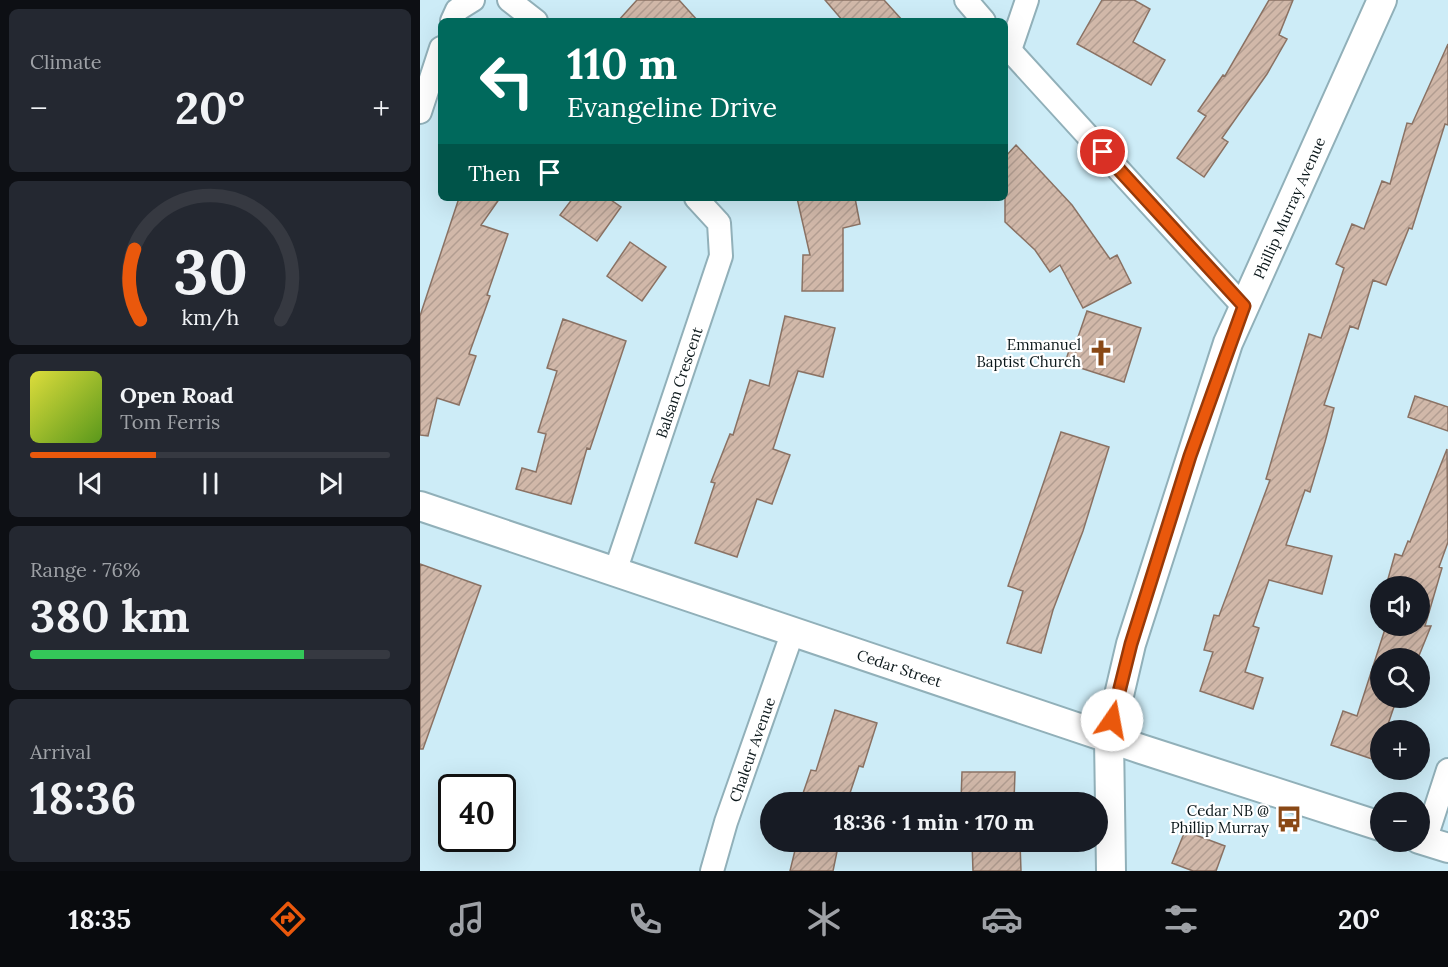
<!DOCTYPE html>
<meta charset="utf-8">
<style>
body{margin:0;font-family:Lora,serif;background:#242831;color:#f1f3f6;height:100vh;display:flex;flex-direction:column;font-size:22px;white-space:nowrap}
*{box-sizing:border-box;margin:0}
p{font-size:20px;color:#9ea1a6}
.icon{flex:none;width:33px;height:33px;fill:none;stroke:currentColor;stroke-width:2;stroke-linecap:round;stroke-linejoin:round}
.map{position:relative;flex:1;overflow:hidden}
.panel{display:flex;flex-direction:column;gap:9px;padding:9px;background:#0d0f14;width:420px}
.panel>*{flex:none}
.top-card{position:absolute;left:18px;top:18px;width:570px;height:183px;border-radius:9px;box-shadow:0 6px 24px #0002;background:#00695c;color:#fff;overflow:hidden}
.fabs{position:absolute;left:950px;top:576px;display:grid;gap:12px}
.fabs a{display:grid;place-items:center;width:60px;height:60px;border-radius:50%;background:#171b24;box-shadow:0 6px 24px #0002;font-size:30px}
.speed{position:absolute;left:18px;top:774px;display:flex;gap:12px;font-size:30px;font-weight:700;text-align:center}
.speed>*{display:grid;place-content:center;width:78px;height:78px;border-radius:50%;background:#171b24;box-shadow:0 6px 24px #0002;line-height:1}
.speed .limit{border:3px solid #111;border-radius:9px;background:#fff;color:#111}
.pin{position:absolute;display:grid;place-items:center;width:51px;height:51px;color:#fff;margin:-26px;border:3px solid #fff;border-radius:50%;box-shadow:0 2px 6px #0007}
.me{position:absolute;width:66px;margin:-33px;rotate:12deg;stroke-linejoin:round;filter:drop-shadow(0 0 4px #0008)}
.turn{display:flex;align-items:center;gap:21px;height:126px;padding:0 30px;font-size:27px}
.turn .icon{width:78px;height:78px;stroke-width:2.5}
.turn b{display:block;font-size:42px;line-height:51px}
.then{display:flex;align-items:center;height:57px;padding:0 30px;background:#0003;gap:12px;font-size:22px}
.big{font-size:45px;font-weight:700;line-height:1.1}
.panel .widget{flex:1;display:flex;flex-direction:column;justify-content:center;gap:9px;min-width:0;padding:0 21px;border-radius:9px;background:#242831}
.panel .dial{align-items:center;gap:0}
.dial svg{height:156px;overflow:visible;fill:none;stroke:#363941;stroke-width:7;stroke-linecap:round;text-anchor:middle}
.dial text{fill:#f1f3f6;stroke:none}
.song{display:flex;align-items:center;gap:18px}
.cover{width:72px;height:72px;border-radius:9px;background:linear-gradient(135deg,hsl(60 70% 55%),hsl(90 70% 35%))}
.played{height:6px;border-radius:3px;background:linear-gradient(90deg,#ea580c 35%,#363941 35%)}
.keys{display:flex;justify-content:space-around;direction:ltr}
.heat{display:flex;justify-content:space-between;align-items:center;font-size:33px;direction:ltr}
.charge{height:9px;border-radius:4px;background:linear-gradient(90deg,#34c759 76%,#363941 0)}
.trip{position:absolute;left:340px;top:792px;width:348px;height:60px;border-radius:30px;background:#171b24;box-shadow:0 6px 24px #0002;font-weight:700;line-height:60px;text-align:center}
.tabs{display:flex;height:96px;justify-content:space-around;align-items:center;background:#090b0e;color:#9ea1a6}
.tabs .icon{width:42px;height:42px}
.tabs .on{color:#ea580c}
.tabs b{font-size:27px;color:#f1f3f6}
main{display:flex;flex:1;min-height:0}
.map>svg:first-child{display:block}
.building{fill:url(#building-hatch);stroke:#8a7264;stroke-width:1.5}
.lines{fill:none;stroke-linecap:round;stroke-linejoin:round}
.minor-casing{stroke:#91b0b9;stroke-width:26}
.tertiary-casing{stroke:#91b0b9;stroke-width:32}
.minor{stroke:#fff;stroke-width:22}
.tertiary{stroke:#fff;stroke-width:28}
.route-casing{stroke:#983908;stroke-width:15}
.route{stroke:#ea580c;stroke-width:10}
.labels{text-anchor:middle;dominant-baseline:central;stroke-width:4.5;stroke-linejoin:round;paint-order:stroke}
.street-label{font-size:15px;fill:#0c181b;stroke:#fff}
.poi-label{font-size:15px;fill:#0c181b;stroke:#fff;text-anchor:end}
</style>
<main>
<section class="panel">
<div class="widget"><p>Climate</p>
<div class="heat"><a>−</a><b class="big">20°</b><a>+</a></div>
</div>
<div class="widget dial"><svg viewBox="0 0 100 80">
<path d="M14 69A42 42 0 1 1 86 69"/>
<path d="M14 69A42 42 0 0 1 11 33" stroke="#ea580c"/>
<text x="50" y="56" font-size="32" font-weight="700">30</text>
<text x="50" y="72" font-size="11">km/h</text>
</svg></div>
<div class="widget">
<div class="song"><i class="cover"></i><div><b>Open Road</b><p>Tom Ferris</p></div></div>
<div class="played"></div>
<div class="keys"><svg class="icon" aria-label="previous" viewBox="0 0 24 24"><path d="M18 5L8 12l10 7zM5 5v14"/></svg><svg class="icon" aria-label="pause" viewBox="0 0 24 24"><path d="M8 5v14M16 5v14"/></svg><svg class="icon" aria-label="next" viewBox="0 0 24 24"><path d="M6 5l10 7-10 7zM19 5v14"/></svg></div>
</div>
<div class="widget"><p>Range · 76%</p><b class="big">380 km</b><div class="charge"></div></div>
<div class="widget"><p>Arrival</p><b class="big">18:36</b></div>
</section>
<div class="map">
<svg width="1028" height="871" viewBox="0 0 1028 871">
<defs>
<pattern id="building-hatch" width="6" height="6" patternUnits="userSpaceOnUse" patternTransform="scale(1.5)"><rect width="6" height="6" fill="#d1b8a9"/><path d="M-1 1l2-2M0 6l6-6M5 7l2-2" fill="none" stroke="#b29d91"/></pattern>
</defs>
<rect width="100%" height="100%" fill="#cdecf7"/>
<path class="building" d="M217,0h42l19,21h-80z
M405,0h59l19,21h-60z
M682,0h32l16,9 -17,33 32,18 -14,25 -74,-41z
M849,0h24l-14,35 8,4 -20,35 -45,64 6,4 -24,35 -27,-19 29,-42 -8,-5 25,-36 2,1z
M1028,44v81l-3,-1 -33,105 -3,-1 -23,57 -13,-5 -15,49 -8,-3 -26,79 10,3 -9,34 -15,50 -5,-2 -19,55 46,11 -10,38 -53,-14 -16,46 6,2 -14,44 18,6 -10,31 -53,-18 13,-39 -9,-2 10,-35 5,1 51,-136 -4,-1 43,-145 12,4 23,-70 -8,-4 16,-40 12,5 18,-48 8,3 17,-61 5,1z
M596,145l56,60 38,54 7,-4 14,28 -48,25 -23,-43 -10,7 -15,-22 -30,-28v-65z
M39,198h41l-19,27 27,9 -21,61 3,1 -21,58 7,2 -17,49 -22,-7 -9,38 -8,-1v-119z
M153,198h35l13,9 -24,34 -37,-26z
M377,198h58l5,26 -17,4v63h-41l1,-36h7z
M210,242l36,25 -24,34 -35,-25z
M667,311l54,17 -17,54 -59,-19 7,-22 4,2z
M365,316l50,12 -12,49 -25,-6 -25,78 17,6 -18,49 -15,-5 -20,58 -42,-14 20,-60 -4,-1 19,-48 3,1 17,-55 19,6z
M143,319l63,22 -36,108 -3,-1 -16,56 -55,-15 6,-21 14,4 10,-38 -8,-2 19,-61 -10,-3z
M995,396l33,11v24l-40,-14z
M641,432l48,15 -26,84 -30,79 -12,43 -34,-10 16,-52 -15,-5z
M1027,449l1,93 -9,25 3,1 -17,58h6l-13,32h-38v40h17l-11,32h-6v17l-5,13 -44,-15 12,-34 14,5 29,-90h33v-40h-33l9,-32 7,2 6,-15 2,1z
M0,564l61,22 -58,163h-3z
M415,710l42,13 -14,44 -4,-1 -12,36h-47l11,-32 5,1z
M542,772h53l-1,30 -53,-1z
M765,831l40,15 -9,25h-23l-21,-8z
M377,842h42l-6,29h-43z
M552,842h48l1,29h-48z"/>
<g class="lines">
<g class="minor-casing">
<g id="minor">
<path d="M89,0l27,21"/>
<path d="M546,0l18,21"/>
<path d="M32,21l5,-11 16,-10"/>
<path d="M585,45l238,261"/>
<path d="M590,50l17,-50"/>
<path d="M0,112l21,-64"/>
<path id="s1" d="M195,572l106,-316 -2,-33 -23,-25"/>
<path d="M1005,841l23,-71"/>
<path id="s2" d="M292,871l14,-49 67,-191"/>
</g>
</g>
<g class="tertiary-casing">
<g id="tertiary">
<path id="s3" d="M0,506l721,243 239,77"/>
<path d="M999,839l29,9"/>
<path id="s4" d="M691,871l-2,-133 22,-94 97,-301 154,-343"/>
</g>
</g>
<use href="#minor" class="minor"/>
<use href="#tertiary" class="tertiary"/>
</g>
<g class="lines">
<g class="route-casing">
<path id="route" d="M683,152l141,154 -54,150 -59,188 -19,76"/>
</g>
<use href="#route" class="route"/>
</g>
<defs>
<g id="church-bare" transform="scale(2.07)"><path d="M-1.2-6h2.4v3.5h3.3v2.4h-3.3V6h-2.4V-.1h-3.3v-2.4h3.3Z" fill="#894815" stroke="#fff" stroke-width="2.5" paint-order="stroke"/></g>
<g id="bus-bare" transform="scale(2.07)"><path d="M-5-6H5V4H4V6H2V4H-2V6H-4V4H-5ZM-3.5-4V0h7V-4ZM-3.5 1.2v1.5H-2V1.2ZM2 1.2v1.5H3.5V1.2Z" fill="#894815" stroke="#fff" stroke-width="2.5" paint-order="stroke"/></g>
</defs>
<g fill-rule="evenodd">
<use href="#church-bare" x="681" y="353"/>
<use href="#bus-bare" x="869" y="819"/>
</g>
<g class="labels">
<g class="street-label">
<text stroke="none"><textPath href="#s4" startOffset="694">Phillip Murray Avenue</textPath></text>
<text stroke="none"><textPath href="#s1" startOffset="200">Balsam Crescent</textPath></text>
<text stroke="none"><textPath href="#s3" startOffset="506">Cedar Street</textPath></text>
<text stroke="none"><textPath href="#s2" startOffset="128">Chaleur Avenue</textPath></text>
</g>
<g class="poi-label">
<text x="661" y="344">Emmanuel<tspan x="661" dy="17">Baptist Church</tspan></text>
<text x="849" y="810">Cedar NB @<tspan x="849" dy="17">Phillip Murray</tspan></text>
</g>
</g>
</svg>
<div class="fabs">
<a><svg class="icon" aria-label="sound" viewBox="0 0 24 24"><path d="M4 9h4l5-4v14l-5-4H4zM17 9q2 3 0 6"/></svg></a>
<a><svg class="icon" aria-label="search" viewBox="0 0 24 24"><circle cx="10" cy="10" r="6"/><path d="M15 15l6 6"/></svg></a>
<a>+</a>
<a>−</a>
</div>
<div class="speed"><div class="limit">40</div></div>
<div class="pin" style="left:683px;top:152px;background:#d93025"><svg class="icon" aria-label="arrive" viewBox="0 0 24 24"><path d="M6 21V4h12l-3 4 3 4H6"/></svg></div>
<svg class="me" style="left:692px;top:720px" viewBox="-20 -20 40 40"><circle r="19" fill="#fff"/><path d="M0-13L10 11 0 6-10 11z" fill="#ea580c"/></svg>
<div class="trip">18:36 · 1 min · 170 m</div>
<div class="top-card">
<div class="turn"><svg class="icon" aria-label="left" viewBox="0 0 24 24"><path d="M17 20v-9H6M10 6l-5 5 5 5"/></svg><div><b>110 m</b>Evangeline Drive</div></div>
<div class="then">Then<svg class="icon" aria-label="arrive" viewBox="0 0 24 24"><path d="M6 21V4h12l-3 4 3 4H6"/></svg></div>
</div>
</div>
</main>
<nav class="tabs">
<b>18:35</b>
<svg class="icon on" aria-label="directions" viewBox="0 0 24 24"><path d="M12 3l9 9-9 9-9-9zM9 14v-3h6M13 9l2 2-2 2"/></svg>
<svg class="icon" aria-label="music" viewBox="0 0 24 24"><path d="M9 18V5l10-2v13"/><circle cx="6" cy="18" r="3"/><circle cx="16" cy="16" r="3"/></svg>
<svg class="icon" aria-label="phone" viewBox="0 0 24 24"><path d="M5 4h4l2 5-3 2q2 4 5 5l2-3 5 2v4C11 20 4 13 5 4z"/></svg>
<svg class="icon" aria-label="climate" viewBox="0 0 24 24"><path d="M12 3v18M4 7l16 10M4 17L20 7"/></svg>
<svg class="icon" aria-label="car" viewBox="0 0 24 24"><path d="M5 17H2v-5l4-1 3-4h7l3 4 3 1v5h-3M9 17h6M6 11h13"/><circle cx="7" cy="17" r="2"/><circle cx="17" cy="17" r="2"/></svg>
<svg class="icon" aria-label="filters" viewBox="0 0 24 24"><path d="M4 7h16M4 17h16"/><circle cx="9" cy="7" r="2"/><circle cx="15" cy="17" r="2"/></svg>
<b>20°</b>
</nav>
